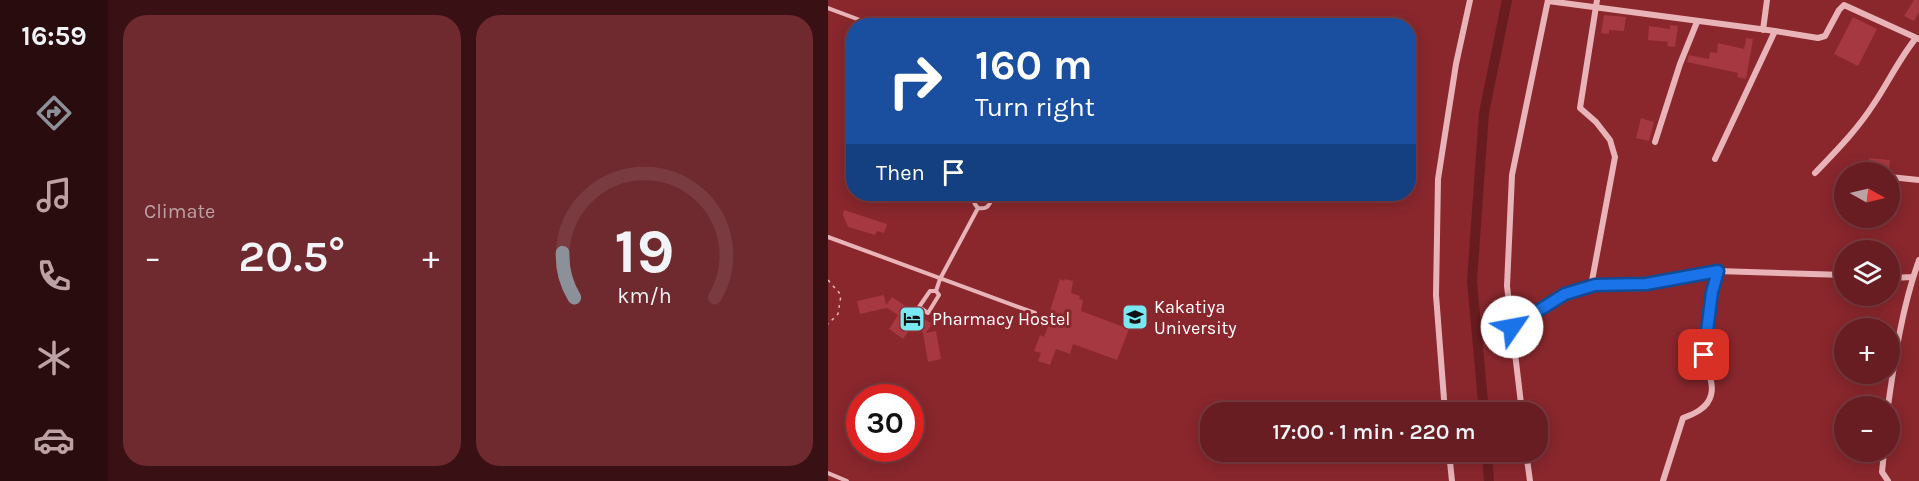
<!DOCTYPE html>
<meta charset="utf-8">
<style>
body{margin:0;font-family:Karla,sans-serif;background:#6f2a2f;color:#f1f3f6;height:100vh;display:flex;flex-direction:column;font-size:22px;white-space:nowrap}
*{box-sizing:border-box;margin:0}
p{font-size:20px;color:#bda2a5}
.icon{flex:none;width:33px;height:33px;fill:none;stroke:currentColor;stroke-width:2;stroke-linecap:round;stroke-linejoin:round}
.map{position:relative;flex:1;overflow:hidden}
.sheet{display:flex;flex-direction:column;gap:15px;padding:15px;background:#391013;width:720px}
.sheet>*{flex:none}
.top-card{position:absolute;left:18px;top:18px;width:570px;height:183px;border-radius:24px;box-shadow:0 3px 15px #0003,0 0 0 2px #7a3b40;background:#1a4fa0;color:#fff;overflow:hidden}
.needle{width:39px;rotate:98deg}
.controls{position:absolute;left:1006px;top:162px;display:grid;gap:12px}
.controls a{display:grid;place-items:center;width:66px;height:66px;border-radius:50%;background:#671d22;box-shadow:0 3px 15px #0003,0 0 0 2px #7a3b40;font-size:30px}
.speed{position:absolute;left:18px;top:384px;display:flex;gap:12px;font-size:30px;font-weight:700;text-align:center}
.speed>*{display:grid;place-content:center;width:78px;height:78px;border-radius:50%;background:#671d22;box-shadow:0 3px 15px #0003,0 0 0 2px #7a3b40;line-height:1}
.speed .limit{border:9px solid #d22;background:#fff;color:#111}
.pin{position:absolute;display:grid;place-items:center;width:51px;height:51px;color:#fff;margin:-26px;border-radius:12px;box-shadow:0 3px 9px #0006}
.me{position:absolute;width:66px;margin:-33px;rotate:57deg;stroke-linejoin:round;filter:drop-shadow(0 0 4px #0008)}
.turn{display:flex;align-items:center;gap:21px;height:126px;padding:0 30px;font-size:27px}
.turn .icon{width:78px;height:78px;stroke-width:2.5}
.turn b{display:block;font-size:42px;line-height:51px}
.then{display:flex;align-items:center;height:57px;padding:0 30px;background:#0003;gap:12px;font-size:22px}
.big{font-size:45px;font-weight:600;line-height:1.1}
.sheet .tile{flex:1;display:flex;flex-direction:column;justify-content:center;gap:9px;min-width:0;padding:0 21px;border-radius:24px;background:#6f2a2f}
.sheet .dial{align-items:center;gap:0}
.dial svg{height:156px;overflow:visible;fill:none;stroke:#7a3b40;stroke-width:7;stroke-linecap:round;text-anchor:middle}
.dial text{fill:#f1f3f6;stroke:none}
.heat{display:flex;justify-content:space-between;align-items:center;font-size:33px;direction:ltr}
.sheet .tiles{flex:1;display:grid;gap:15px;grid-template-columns:repeat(2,1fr)}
.trip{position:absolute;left:372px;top:402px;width:348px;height:60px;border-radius:24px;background:#671d22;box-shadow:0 3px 15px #0003,0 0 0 2px #7a3b40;font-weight:600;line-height:60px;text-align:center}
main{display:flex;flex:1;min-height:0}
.tab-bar{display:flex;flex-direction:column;width:108px;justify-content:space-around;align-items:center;background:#290c0e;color:#bda2a5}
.tab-bar .icon{width:42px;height:42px}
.tab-bar .selected{color:#8c9099}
.tab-bar b{font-size:27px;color:#f1f3f6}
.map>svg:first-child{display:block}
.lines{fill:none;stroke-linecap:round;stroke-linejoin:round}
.canal{stroke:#691c20;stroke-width:10}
.building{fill:#a53840}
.path{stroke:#e9b4b8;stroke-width:1.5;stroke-dasharray:3 4.5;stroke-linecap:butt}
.lane{stroke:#e9b4b8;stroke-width:4}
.street{stroke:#e9b4b8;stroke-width:6}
.route-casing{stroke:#114b97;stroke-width:15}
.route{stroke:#1a73e8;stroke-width:10}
.labels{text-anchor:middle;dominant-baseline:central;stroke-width:6;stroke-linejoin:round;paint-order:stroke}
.poi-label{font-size:18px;fill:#fff;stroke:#89272d;text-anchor:start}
</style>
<main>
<nav class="tab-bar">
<b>16:59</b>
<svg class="icon selected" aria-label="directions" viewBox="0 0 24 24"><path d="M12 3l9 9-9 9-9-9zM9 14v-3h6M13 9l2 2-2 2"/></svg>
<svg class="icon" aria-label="music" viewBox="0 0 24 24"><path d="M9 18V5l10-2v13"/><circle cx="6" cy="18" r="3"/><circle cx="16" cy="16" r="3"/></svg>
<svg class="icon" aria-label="phone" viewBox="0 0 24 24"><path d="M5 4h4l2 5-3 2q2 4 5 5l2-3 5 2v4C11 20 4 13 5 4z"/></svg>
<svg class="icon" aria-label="climate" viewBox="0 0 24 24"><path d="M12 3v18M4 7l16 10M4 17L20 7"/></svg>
<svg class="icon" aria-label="car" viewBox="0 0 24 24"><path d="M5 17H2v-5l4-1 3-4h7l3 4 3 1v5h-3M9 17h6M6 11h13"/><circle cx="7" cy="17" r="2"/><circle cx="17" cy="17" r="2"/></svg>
</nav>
<section class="sheet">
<div class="tiles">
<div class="tile"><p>Climate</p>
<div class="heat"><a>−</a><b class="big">20.5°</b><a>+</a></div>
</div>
<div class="tile dial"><svg viewBox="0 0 100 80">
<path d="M14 69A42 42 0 1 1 86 69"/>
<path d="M14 69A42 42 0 0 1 8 46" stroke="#8c9099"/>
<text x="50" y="56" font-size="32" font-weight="700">19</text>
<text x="50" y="72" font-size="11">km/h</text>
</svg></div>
</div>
</section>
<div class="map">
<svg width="1091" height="481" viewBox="0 0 1091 481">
<rect width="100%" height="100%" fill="#89272d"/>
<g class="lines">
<path class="canal" d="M656,412l-12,-131 12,-168 23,-113
M659,452l2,29"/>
</g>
<path class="building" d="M1086,0h5v12l-5,9 -10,-5z
M776,15l22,2 -2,14 -15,-1v4l-8,-1z
M1025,17l24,12 -19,37 -24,-12z
M842,25l8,1 -3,21 -8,-1 1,-4 -20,-2 1,-14 21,3z
M918,38l7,1 -7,40 -9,-2 1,-4 -51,-11 2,-7 20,4 1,-7 7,1 1,-10 26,6z
M813,118l13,4 -5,19 -13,-3z
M1041,158l21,2 -1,12 -22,-1z
M16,210l43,14 -3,9 -7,-2 -2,4 -27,-8 -5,-12z
M232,279l4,2 1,-2 8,2 -2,12 9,3 -1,3 4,1 -2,11 48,18 -12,31 -44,-16 -3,10 -14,-5 -6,16 -12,-4 3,-8 -7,-2 6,-16 4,2 6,-16 -3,-1z
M56,295l2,10 6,-8 40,27 -6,9 10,-2 5,28 -13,3 -5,-29 -10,-8 -10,14 -14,-10 9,-14 -11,-7 -27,6 -3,-13z"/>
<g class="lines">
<path class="path" d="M0,280l13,15 -3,19 -10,10"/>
<path class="lane" d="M0,8l48,18
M148,194c-4,5 -3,9 2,14
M150,208c7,1 10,0 13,-7l-3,-7
M0,237l207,76
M108,291l3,4 -11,18 -9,-6 11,-16h6l4,-12 38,-71
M0,473l19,8"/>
<path class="street" d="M720,1l227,30 43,7 7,-2 14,-26 5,-5 75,34
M935,30l4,-30
M827,142l25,-78 17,-42
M887,159l60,-128
M987,173c20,-21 42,-43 58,-68 15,-22 26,-46 43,-67
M1062,177l29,3
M1062,278l23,-1
M763,286l24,-129 -5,-17 -14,-18 -16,-14 17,-108
M684,327l53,-33 30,-9 51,-1 72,-13 127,4
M1060,406c7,-49 14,-99 31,-146
M617,412l-9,-117 2,-116 18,-115 14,-64
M694,412l-15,-126 5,-111 36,-175
M621,452l3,29
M698,452l4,29
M1056,452l-2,20 6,9
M835,481l20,-63c11,-4 25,-10 28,-23 4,-14 -7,-28 -7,-41 -1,-24 7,-60 14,-83"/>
</g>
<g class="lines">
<g class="route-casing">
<path id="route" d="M684,327l53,-33 30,-9 51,-1 72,-13 -6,21 -8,63"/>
</g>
<use href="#route" class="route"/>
</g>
<defs>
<g id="university-square" transform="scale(1.35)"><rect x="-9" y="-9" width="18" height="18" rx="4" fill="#79e8f1" stroke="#89272d"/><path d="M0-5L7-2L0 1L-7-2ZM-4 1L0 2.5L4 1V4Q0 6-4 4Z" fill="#111"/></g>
<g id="hotel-square" transform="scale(1.35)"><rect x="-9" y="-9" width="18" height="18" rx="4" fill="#79e8f1" stroke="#89272d"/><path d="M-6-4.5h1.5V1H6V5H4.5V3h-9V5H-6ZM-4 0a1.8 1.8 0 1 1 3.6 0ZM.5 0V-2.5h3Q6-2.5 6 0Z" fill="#111"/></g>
</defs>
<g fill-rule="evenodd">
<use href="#university-square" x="307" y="317"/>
<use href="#hotel-square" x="84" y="319"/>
</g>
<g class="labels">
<g class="poi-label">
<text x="326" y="307">Kakatiya<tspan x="326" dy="21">University</tspan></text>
<text x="104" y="319">Pharmacy Hostel</text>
</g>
</g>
</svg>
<div class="controls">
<a><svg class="needle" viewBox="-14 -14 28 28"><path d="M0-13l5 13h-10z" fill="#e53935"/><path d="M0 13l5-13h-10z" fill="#bda2a5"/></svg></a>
<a><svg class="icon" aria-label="layers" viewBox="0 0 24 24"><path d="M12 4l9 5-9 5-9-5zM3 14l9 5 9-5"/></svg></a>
<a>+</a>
<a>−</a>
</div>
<div class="speed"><div class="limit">30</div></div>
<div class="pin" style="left:876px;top:355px;background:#d93025"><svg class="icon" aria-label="arrive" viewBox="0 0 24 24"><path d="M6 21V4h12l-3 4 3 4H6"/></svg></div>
<svg class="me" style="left:684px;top:327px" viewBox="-20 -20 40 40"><circle r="19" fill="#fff"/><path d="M0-13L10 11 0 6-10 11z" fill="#1a73e8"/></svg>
<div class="trip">17:00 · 1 min · 220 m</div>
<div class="top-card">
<div class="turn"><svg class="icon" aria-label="right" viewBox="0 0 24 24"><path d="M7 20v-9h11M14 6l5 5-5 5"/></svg><div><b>160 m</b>Turn right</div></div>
<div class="then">Then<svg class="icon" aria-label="arrive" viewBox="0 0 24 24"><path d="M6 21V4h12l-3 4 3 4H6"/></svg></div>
</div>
</div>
</main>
